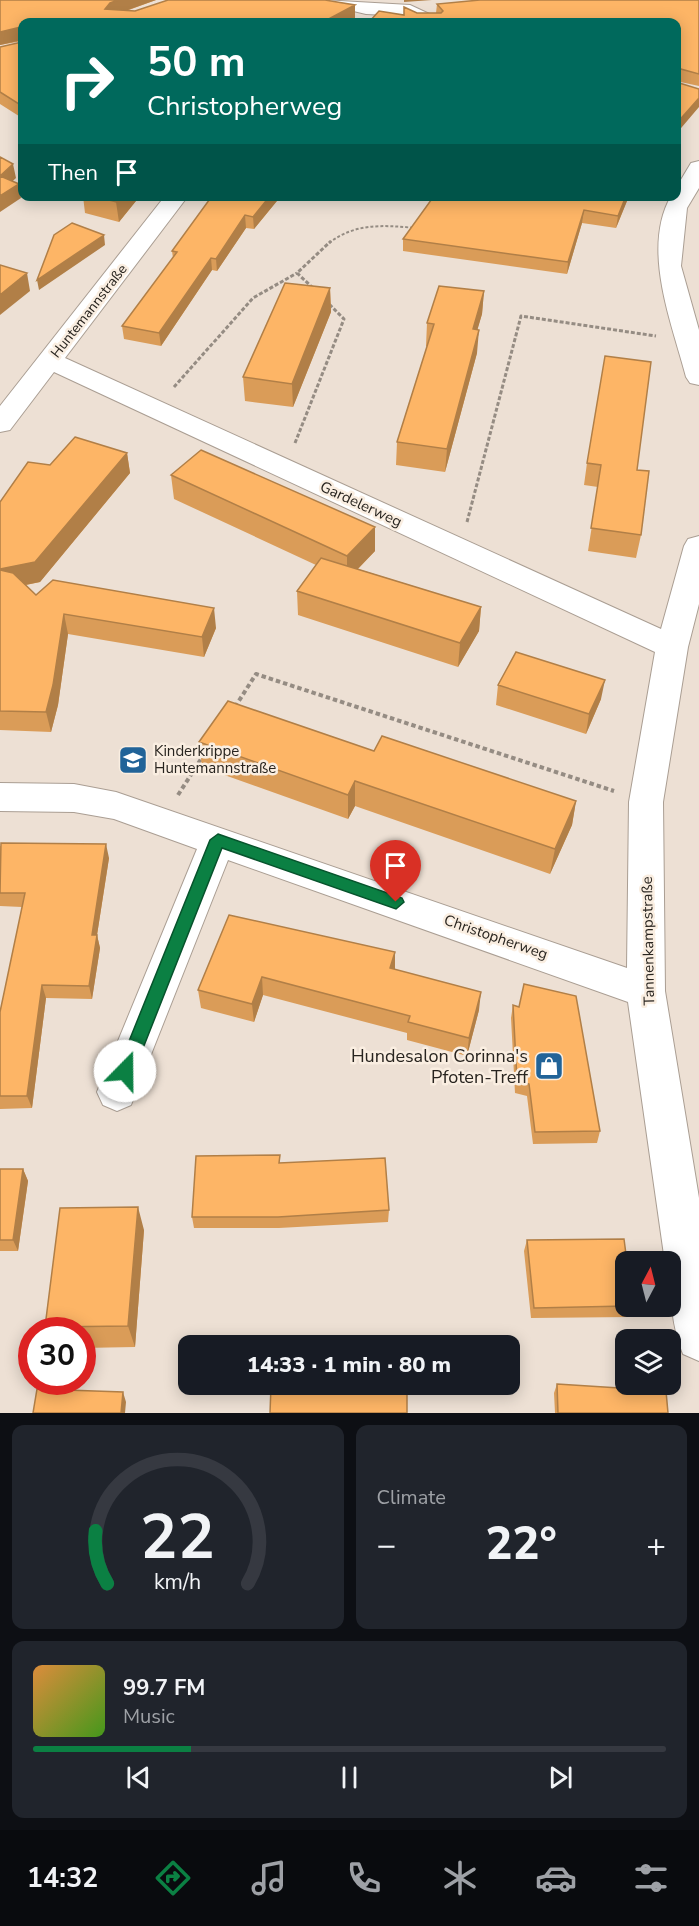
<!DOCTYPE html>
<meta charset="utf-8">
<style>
body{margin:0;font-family:"Nunito Sans",sans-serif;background:#20242c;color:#f1f3f6;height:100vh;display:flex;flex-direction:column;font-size:22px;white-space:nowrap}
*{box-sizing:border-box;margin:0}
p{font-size:20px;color:#9ea1a6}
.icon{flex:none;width:33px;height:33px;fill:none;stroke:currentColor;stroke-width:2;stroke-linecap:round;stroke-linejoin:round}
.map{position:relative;height:1413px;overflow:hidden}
.sheet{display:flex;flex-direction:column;gap:12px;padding:12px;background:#0d0f14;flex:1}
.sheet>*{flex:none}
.guide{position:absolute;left:18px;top:18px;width:663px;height:183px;border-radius:12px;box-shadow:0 3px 15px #0003;background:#00695c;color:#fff;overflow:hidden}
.needle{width:39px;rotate:7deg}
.tools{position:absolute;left:615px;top:1251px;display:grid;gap:12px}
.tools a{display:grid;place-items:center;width:66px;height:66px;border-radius:12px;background:#171b24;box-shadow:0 3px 15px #0003;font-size:30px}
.speed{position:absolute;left:18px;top:1317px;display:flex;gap:12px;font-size:30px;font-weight:700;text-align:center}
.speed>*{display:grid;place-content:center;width:78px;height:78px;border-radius:50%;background:#171b24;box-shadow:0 3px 15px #0003;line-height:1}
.speed .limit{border:9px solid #d22;background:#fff;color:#111}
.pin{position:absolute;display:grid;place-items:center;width:51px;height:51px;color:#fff;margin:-62px -26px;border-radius:50% 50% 50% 0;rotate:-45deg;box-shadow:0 0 6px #0007}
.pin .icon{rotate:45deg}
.me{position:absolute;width:66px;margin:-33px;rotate:22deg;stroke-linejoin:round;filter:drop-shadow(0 0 4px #0008)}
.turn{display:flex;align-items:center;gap:21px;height:126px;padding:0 30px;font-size:27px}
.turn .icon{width:78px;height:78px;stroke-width:2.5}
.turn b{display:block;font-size:42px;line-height:51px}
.then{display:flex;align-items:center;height:57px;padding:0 30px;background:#0003;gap:12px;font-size:22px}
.big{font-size:45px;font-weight:800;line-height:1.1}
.sheet .card{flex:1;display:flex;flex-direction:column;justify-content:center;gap:9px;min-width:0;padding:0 21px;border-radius:12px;background:#20242c}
.sheet .dial{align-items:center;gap:0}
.dial svg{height:156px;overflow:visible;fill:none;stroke:#363941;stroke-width:7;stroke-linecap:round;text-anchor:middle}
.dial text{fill:#f1f3f6;stroke:none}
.song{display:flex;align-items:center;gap:18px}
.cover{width:72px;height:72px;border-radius:9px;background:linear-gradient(135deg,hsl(30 70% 55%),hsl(100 70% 35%))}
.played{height:6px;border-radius:3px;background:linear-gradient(90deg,#0b8043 25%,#363941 25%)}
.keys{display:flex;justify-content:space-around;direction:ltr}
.heat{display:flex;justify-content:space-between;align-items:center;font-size:33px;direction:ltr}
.sheet .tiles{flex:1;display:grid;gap:12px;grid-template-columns:1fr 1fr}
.card:last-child{grid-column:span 2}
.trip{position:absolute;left:178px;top:1335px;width:342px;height:60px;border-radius:12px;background:#171b24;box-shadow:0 3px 15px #0003;font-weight:800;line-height:60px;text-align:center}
.tabs{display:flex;height:96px;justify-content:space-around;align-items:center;background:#090b0e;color:#9ea1a6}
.tabs .icon{width:42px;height:42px}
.tabs .active{color:#0b8043}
.tabs b{font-size:27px;color:#f1f3f6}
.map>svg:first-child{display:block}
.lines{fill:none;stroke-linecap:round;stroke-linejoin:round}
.minor-casing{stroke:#aa9e93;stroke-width:2}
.path-far2{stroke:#958c83;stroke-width:2;stroke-dasharray:3 2;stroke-linecap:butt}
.path-far1{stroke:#958c83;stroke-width:3;stroke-dasharray:4 2;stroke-linecap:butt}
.path{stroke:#958c83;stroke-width:4;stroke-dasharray:4.5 3;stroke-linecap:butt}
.minor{fill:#fff;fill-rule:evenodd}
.wall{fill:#da9c58}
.shaded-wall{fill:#b17f47}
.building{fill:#fdb566;stroke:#b17f47;stroke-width:1.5}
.route{fill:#0b8043;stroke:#07532c;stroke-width:1.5}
.labels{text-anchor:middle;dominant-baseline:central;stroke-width:5;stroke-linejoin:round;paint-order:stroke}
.far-street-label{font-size:14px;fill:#28241f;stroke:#faeee1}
.street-label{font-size:15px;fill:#28241f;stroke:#faeee1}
.poi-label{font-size:15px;fill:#28241f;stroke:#faeee1;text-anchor:start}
.near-poi-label{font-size:18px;fill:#28241f;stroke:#faeee1;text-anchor:end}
</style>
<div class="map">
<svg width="699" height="1413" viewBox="0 0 699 1413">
<rect width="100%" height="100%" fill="#ede0d4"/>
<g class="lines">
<g class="minor-casing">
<path id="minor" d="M322,0l88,5 28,13 3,4h-24l-11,-6 -40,-2 -42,-10z
M699,161v27l-12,20 -6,58 18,64v55l-9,-2 -4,-6c-14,-54 -45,-128 -15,-181h5v-8l15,-25z
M165,196h23l-123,162 596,271 23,-83 4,-7 11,-3v68l-11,43 -25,155 2,189 34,207v163l-16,-7c-12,-29 -13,-61 -13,-92h-5l-37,-260 -400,-142 -97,245 -14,6 -14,-6 -6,-13 100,-243 -83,-30 -40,-7 -74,-1v-28l74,1 42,8 511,176 2,-166 26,-150 -601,-280 -44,58 -10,2v-26z"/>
</g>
<path class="path-far2" d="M329,243c26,-20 54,-18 86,-15"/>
<path class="path-far1" d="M313,288l-16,-15 34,-32
M174,387l79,-89 44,-25
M295,443l49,-124 -15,-15
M467,522l54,-206 135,20"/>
<path class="path" d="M235,707l21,-33 358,117
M178,795l25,-39"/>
<use href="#minor" class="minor"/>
</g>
<path class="wall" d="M0,0h156l-30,11h9l220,-6v13l-333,4v96l-22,-14v-57l22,-5v-1l-22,4z
M699,0v86l-23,-5v-59l-272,-7 13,-2h19l1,-9z
M83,196h57l-21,26 -34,-9z
M281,196l-27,33 -8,-1 -29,43 -5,-1 -51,76 -37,-7 -2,-13 51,-68 -1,-7z
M434,196h195l-13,32 -34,-5 -15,51 -164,-23v-12z
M330,288l1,24 -38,95 -48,-6 -2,-24z
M484,291l-2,23 -5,16v23l-32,119 -49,-7 1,-23 30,-96h-1l1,-23z
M127,453l3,20 -90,109 -14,3 10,10 180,33 -12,29 -136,-23 -10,71 -7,27 -51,-2v-228l50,-37z
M587,463l50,7 4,65 -5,23 -48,-7 10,-64 -14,-2z
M171,475l204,76 -17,18 123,38 -2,24 -21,36 -160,-52 -1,-24 19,-26 -142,-66z
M498,685l103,14 -15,35 -90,-29z
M199,742l175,9 202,50 -4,24 -22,49 -195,-68 -7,13 -146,-52z
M0,846l109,12 -12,77 3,13 -8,51 -46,-1 -14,110 -32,1v-97l22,-105 -22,-1z
M229,915l166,54 84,41 -12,46 -60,-16v-7l-144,-38 -9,27 -53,-14 -3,-18z
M513,1005l87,126 -3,12 -64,1 -6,-48 -12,-3 -4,-75z
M280,1163l109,47 -1,12 -109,6h-85l-2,-11z
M0,1169h23l5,12 -10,70h-18z
M144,1230l-9,117 -53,1v-18h-35l-2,-3z
M527,1240l106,66 -4,11 -98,1 -7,-67z
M557,1384l111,29h-113l-1,-20z"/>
<path class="shaded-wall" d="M118,0h38l-45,16 -6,-7 5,-6z
M404,0h28l-28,2z
M355,5v13l-8,4h-24z
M21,27l1,13 -22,5v-13z
M699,98v9l-23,27v-10z
M13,164l3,14 -13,12 -3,-14z
M19,184l2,14 -21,14v-16z
M121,196h19l-21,26 -3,-20z
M270,196h11l-27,33 -1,-12z
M626,196h3l-13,32 2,-12z
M584,210l-2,13 -15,51 1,-12z
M245,215l1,13 -29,43 -1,-12z
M104,235l1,10 -66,45 -2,-10z
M211,258l1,12 -51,76 -2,-13z
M27,273l3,18 -30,24v-20z
M330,288l1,24 -38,95 -1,-23z
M484,291l-2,23 -11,38 2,-23z
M479,330l-2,23 -32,119 2,-23z
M127,453l3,20 -90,109 -40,8v-21z
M375,527v24l-28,29v-24z
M481,607l-2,24 -21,36 2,-24z
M214,608l2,20 -12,29 -2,-20z
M64,614l4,20 -10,71 -7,27 -5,-20z
M605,680l-4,19 -15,35 3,-20z
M355,781v25l-7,13v-24z
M576,801l-4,24 -22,49 5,-25z
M106,844l3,14 -12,77 3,13 -8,51 -3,-13 3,-51z
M395,952v19l-5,-3z
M262,977l1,18 -9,27 -2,-18z
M42,985l4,13 -14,110 -5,-12z
M481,992l-2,18 -12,46 2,-18z
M23,1169l5,12 -10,70 -5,-11z
M138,1207l6,23 -9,117 -7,-21z
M123,1392l3,10 -1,11h-4z"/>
<path class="building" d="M0,0h118l-8,3 -5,6 30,2 33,-11h157l30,5 -32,17h-301v84l-22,-14v-45l22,-5 -1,-15 -21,5z
M480,0h219v74l-22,-6 -1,2v-48h-307l10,-11 25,4v-8l13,6h24l2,-2 -6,-7z
M676,82l23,7v9l-23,26z
M0,157l13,7 -13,12 19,8 -19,12z
M95,196h26l-5,6z
M212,196h58l-17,21 -8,-2 -29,44 -5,-1 -52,75 -37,-7 55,-74 -5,-1z
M434,196h192l-8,20 -34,-6 -16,52 -165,-23z
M72,223l32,12 -67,45 17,-45z
M0,265l27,8 -27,22z
M285,283l45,5 -38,96 -49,-7z
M439,286l45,5 -11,38 6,1 -32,119 -50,-7 37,-118 -7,-1z
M605,356l46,6 -14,108 12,1 -8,64 -50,-7 10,-63 -14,-2z
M75,437l52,16 -92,109 -35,7v-67l28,-40 22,3z
M201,450l174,77 -28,29 -176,-81z
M321,558l160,49 -21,36 -163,-52z
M0,570l13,3 23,22 17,-15 161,28 -12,29 -138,-23 -11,71 -7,27 -46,-1z
M516,652l89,28 -16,34 -91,-29z
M228,701l146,50 8,-15 194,65 -21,48 -200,-68 -7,14 -149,-53z
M1,843l105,1 -14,91h5l-8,51 -47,-1 -15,111h-27v-84l25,-119h-25z
M229,915l166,37 -5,16 91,24 -12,46 -61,-16 2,-6 -148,-39 -10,27 -54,-14z
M524,984l52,12 24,135 -65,1 -6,-48 -12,-4 -4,-75 6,2z
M280,1155l-1,8 106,-5 4,52 -111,7h-86l4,-61z
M0,1169h23l-10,71h-13z
M138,1207l-10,119 -83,1 15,-119z
M624,1239l3,23h-1v44l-92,2 -7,-68z
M557,1384l109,7 2,22h-110z
M271,1386l136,3v24h-137z
M37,1389l86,3 -2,21h-88z"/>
<path class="route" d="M218,834l184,64 2,4 -8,7 -174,-61 -88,223 -3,6 -6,2 -5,-2 -3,-6 93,-231z"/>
<defs>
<g id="school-square" transform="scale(1.5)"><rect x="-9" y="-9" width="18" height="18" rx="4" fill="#216398" stroke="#faeee1"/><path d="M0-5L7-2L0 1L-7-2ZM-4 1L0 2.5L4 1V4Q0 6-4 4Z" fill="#fff"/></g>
<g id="shop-square" transform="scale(1.5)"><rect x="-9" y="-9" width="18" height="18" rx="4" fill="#216398" stroke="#faeee1"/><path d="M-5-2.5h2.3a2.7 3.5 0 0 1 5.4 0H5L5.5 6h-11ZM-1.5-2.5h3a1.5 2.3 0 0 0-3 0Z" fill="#fff"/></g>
</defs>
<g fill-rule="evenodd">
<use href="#school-square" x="133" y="760"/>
<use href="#shop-square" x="549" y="1066"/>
</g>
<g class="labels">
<g class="far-street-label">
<text transform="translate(89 311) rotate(-52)">Huntemannstraße</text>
</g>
<g class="street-label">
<text transform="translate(361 504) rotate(25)">Gardelerweg</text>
<text transform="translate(496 937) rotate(19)">Christopherweg</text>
<text transform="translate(648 941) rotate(-91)">Tannenkampstraße</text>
</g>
<g class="poi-label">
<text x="154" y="751">Kinderkrippe<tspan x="154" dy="17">Huntemannstraße</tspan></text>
</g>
<g class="near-poi-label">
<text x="528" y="1056">Hundesalon Corinna's<tspan x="528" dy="21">Pfoten-Treff</tspan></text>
</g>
</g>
</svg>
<div class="tools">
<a><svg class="needle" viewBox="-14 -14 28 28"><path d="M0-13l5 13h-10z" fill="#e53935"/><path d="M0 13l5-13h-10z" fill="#9ea1a6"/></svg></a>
<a><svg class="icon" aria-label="layers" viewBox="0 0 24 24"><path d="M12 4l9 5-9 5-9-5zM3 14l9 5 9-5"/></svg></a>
</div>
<div class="speed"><div class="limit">30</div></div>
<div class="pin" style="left:396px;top:902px;background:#d93025"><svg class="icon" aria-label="arrive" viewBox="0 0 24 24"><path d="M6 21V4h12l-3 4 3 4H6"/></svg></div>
<svg class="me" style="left:125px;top:1071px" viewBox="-20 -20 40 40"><circle r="19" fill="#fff"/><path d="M0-13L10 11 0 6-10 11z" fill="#0b8043"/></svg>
<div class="trip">14:33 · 1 min · 80 m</div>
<div class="guide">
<div class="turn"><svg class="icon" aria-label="right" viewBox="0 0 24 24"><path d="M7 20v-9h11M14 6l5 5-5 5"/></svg><div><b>50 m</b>Christopherweg</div></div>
<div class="then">Then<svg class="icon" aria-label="arrive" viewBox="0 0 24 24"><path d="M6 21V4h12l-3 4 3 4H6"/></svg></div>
</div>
</div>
<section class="sheet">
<div class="tiles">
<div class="card dial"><svg viewBox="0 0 100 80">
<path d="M14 69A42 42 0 1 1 86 69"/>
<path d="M14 69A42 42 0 0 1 8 42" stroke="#0b8043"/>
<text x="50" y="56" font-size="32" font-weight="700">22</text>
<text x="50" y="72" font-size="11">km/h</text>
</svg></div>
<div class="card"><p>Climate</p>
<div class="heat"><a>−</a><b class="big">22°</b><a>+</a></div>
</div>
<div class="card">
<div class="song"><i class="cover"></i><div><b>99.7 FM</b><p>Music</p></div></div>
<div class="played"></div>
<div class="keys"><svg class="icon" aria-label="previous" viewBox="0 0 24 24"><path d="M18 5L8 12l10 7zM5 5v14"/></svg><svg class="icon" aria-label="pause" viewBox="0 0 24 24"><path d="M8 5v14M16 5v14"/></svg><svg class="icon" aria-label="next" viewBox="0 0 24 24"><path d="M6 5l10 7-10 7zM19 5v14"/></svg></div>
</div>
</div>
</section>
<nav class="tabs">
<b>14:32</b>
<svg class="icon active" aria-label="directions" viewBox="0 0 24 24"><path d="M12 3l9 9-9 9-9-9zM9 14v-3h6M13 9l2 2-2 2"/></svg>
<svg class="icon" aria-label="music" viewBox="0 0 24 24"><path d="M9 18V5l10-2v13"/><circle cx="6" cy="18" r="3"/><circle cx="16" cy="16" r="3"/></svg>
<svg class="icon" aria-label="phone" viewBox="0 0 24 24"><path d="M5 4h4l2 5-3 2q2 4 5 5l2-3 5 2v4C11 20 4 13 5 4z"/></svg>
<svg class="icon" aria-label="climate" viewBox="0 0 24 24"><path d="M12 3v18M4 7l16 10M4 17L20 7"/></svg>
<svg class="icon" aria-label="car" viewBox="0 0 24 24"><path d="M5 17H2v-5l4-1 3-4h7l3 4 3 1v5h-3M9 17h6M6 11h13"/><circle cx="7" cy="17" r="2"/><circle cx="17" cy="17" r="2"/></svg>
<svg class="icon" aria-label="filters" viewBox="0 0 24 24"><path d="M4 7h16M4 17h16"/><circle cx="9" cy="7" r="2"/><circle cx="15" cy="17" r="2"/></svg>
</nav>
